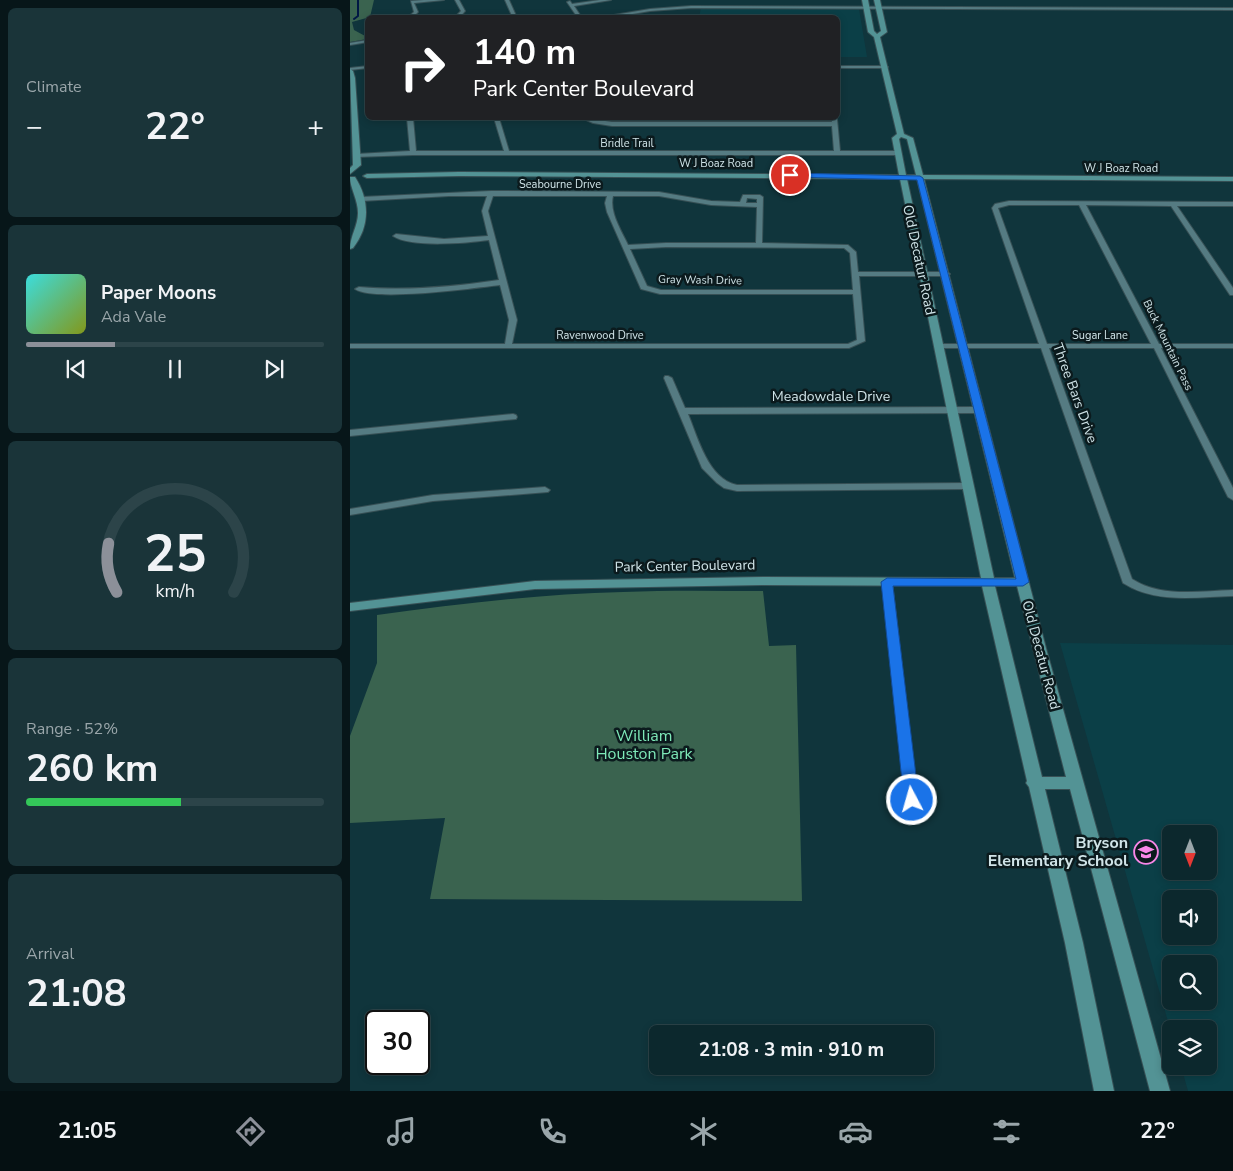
<!DOCTYPE html>
<meta charset="utf-8">
<style>
body{margin:0;font-family:"Nunito Sans",sans-serif;background:#1a3439;color:#f1f3f6;height:100vh;display:flex;flex-direction:column;font-size:19px;white-space:nowrap}
*{box-sizing:border-box;margin:0}
p{font-size:16px;color:#9aa6aa}
.icon{flex:none;width:28px;height:28px;fill:none;stroke:currentColor;stroke-width:2;stroke-linecap:round;stroke-linejoin:round}
.map{position:relative;flex:1;overflow:hidden}
.drawer{display:flex;flex-direction:column;gap:8px;padding:8px;background:#071619;width:350px}
.drawer>*{flex:none}
.guide{position:absolute;left:15px;top:15px;width:475px;height:105px;border-radius:8px;box-shadow:0 2px 8px #0003,0 0 0 1px #2c4449;background:#202124;color:#fff;overflow:hidden}
.needle{width:32px;rotate:180deg}
.fabs{position:absolute;left:812px;top:825px;display:grid;gap:10px}
.fabs a{display:grid;place-items:center;width:55px;height:55px;border-radius:8px;background:#0c282d;box-shadow:0 2px 8px #0003,0 0 0 1px #2c4449;font-size:25px}
.speed{position:absolute;left:15px;top:1010px;display:flex;gap:10px;font-size:25px;font-weight:700;text-align:center}
.speed>*{display:grid;place-content:center;width:65px;height:65px;border-radius:50%;background:#0c282d;box-shadow:0 2px 8px #0003,0 0 0 1px #2c4449;line-height:1}
.speed .limit{border:2px solid #111;border-radius:8px;background:#fff;color:#111}
.pin{position:absolute;display:grid;place-items:center;width:42px;height:42px;color:#fff;margin:-21px;border:2px solid #fff;border-radius:50%;box-shadow:0 1px 5px #0007}
.me{position:absolute;width:55px;margin:-28px;rotate:354deg;stroke-linejoin:round;filter:drop-shadow(0 0 4px #0008)}
.turn{display:flex;align-items:center;gap:18px;height:105px;padding:0 25px;font-size:22px}
.turn .icon{width:65px;height:65px;stroke-width:2.5}
.turn b{display:block;font-size:35px;line-height:42px}
.big{font-size:38px;font-weight:700;line-height:1.1}
.drawer .widget{flex:1;display:flex;flex-direction:column;justify-content:center;gap:8px;min-width:0;padding:0 18px;border-radius:8px;background:#1a3439}
.drawer .dial{align-items:center;gap:0}
.dial svg{height:130px;overflow:visible;fill:none;stroke:#2c4449;stroke-width:7;stroke-linecap:round;text-anchor:middle}
.dial text{fill:#f1f3f6;stroke:none}
.song{display:flex;align-items:center;gap:15px}
.cover{width:60px;height:60px;border-radius:8px;background:linear-gradient(135deg,hsl(180 70% 55%),hsl(70 70% 35%))}
.played{height:5px;border-radius:2px;background:linear-gradient(90deg,#8c9099 30%,#2c4449 30%)}
.keys{display:flex;justify-content:space-around;direction:ltr}
.heat{display:flex;justify-content:space-between;align-items:center;font-size:28px;direction:ltr}
.charge{height:8px;border-radius:4px;background:linear-gradient(90deg,#34c759 52%,#2c4449 0)}
.trip{position:absolute;left:299px;top:1025px;width:285px;height:50px;border-radius:8px;background:#0c282d;box-shadow:0 2px 8px #0003,0 0 0 1px #2c4449;font-weight:700;line-height:50px;text-align:center}
.tabs{display:flex;height:80px;justify-content:space-around;align-items:center;background:#051012;color:#9aa6aa}
.tabs .icon{width:35px;height:35px}
.tabs .on{color:#8c9099}
.tabs b{font-size:22px;color:#f1f3f6}
main{display:flex;flex:1;min-height:0}
.map>svg:first-child{display:block}
.built{fill:#0b3f47;fill-rule:evenodd}
.green{fill:#3a634f}
.lines{fill:none;stroke-linecap:round;stroke-linejoin:round}
.stream{stroke:#001744;stroke-width:2}
.street-casing{stroke:#375055;stroke-width:2}
.secondary-casing{stroke:#375055;stroke-width:2}
.street{fill:#557b82;fill-rule:evenodd}
.secondary{fill:#539395;fill-rule:evenodd}
.route{fill:#1a73e8;stroke:#114b97}
.labels{text-anchor:middle;dominant-baseline:central;stroke-width:5;stroke-linejoin:round;paint-order:stroke}
.far-street-label{font-size:11px;fill:#d0e4e8;stroke:#0b1a1d}
.street-label{font-size:14px;fill:#d0e4e8;stroke:#0b1a1d}
.near-park-label{font-size:16px;fill:#7ee9b8;stroke:#0b1a1d}
.near-poi-label{font-size:16px;font-weight:bold;fill:#d0e4e8;stroke:#0b1a1d;text-anchor:end}
</style>
<main>
<section class="drawer">
<div class="widget"><p>Climate</p>
<div class="heat"><a>−</a><b class="big">22°</b><a>+</a></div>
</div>
<div class="widget">
<div class="song"><i class="cover"></i><div><b>Paper Moons</b><p>Ada Vale</p></div></div>
<div class="played"></div>
<div class="keys"><svg class="icon" aria-label="previous" viewBox="0 0 24 24"><path d="M18 5L8 12l10 7zM5 5v14"/></svg><svg class="icon" aria-label="pause" viewBox="0 0 24 24"><path d="M8 5v14M16 5v14"/></svg><svg class="icon" aria-label="next" viewBox="0 0 24 24"><path d="M6 5l10 7-10 7zM19 5v14"/></svg></div>
</div>
<div class="widget dial"><svg viewBox="0 0 100 80">
<path d="M14 69A42 42 0 1 1 86 69"/>
<path d="M14 69A42 42 0 0 1 9 39" stroke="#8c9099"/>
<text x="50" y="56" font-size="32" font-weight="700">25</text>
<text x="50" y="72" font-size="11">km/h</text>
</svg></div>
<div class="widget"><p>Range · 52%</p><b class="big">260 km</b><div class="charge"></div></div>
<div class="widget"><p>Arrival</p><b class="big">21:08</b></div>
</section>
<div class="map">
<svg width="883" height="1091" viewBox="0 0 883 1091">
<rect width="100%" height="100%" fill="#10353c"/>
<path class="built" d="M351,8l158,1 8,48h-29v-39l-139,-1z
M710,643l173,2v446h-45l-7,-25h28v-37h-38v3zM821,834h38v37h-38zM821,899h38v37h-38zM821,964h38v37h-38z"/>
<path class="green" d="M0,0h24l-4,17 -18,5 2,8 13,7v2l-17,3z
M413,591l6,55 27,-1 6,256 -372,-2 15,-81 -95,5v-87l27,-73v-48c82,-11 163,-21 246,-23 46,-2 93,-1 140,-1z"/>
<g class="lines">
<path class="stream" d="M4,19l4,-3v-16"/>
<g class="street-casing">
<path id="street" d="M74,0h20l-30,3 4,9 -6,6h-5l7,-6 -3,-11z
M105,0h4l6,11 -6,7h-5l7,-7z
M155,0h4l8,18h-4z
M250,0h11l-37,6 8,12h-4l-11,-16 3,-1 2,3z
M341,6l542,2v2l-542,-2 -41,3 -41,7h-13l54,-9z
M18,40v2l-18,3v-2z
M18,66v2l-18,2v-2z
M488,66h48l2,1 -2,1h-48z
M57,118h6l3,33h88l-10,-33h5l10,33h325l-2,-25h-220l-19,-3 -11,-5c9,-1 20,3 30,4h220l-1,-3 3,-1 3,1 3,32h58l3,2 -3,2h-485l-58,2v-2l2,-1 53,-3z
M141,191l168,1 52,9 29,1 3,-7h17l3,2 -1,46 86,2 8,7 2,20h88l4,2 -4,2h-87l6,65 -16,7h-499v-4h155l4,-24 -9,-35c-26,3 -126,17 -145,4l4,-2c47,4 93,0 140,-7l-10,-40c-22,3 -78,8 -96,-4l3,-2 48,5 44,-3 -6,-25 5,-15h-38l-88,5 -3,-2 3,-2zM143,196h114l-2,7 2,9 34,77 19,5h193l4,46 -9,4h-336l5,-24 -29,-109zM263,196h46l52,9 46,2 -1,36h-90l-38,2c-7,-15 -19,-33 -15,-49zM397,198l10,1v4h-11zM316,247l178,1 6,5 3,37h-192l-14,-4 -17,-37z
M659,201l224,1v4h-56l56,82v7h-3l-59,-89 -85,-1 73,139h74v4h-72l72,140v12l-5,-3 -74,-149h-105l83,231c29,19 68,12 101,11v6c-36,1 -78,8 -110,-13l-82,-235h-103l-4,-2 4,-2h101l-47,-136 3,-4zM659,205h70l72,139h-104l-49,-136z
M315,376h3l4,2 13,30 294,-1 4,3 -4,3 -291,1c10,24 20,65 49,71l230,-2 5,3 -5,3 -230,2 -13,-3 -7,-5 -15,-15 -38,-90z
M163,414l3,1 1,2 -1,2 -166,17v-6z
M195,487l5,3 -2,2 -115,9 -83,14v-6l83,-14z
M537,579l5,3 25,218 -1,3 -5,2 -5,-2 -1,-3 -23,-218z"/>
</g>
<g class="secondary-casing">
<path id="secondary" d="M512,0h6l6,31 3,3 4,-3 -7,-31h6l7,32 -7,5 24,97 9,4 10,37 310,2v4l-309,-2 123,473 123,439h-20l-80,-302h-25l38,154 31,148h-20l-29,-148 -36,-156 -3,-4 1,-2 -45,-195 -220,-1 -227,4 -185,22v-8l185,-22 227,-4 219,1 -81,-399 -441,-3 -92,2 -4,-2 4,-2 92,-2 440,3 -7,-37 5,-4 -23,-97 -6,-5zM551,137l6,2 9,36h-10l-7,-36zM557,179h10l98,399h-21zM645,586h22l49,191h-24z
M0,69l3,2 2,7 6,87 -11,9v-6l3,-3z
M0,177h5c15,23 15,50 -2,71l-3,1c0,-13 8,-23 8,-36 0,-13 -8,-25 -8,-36z"/>
</g>
<use href="#street" class="street"/>
<use href="#secondary" class="secondary"/>
</g>
<path class="route" d="M440,173l130,3 3,2 106,404 -6,4h-130l26,214 -2,4h-11l-2,-4 -23,-218 6,-4 129,1 -99,-399 -129,-3z"/>
<defs>
<g id="school-ring" transform="scale(1.25)"><circle r="9.5" fill="#0b1a1d" stroke="#f987e8" stroke-width="1.5"/><path d="M0-5L7-2L0 1L-7-2ZM-4 1L0 2.5L4 1V4Q0 6-4 4Z" fill="#f987e8"/></g>
</defs>
<g fill-rule="evenodd">
<use href="#school-ring" x="796" y="852"/>
</g>
<g class="labels">
<g class="far-street-label">
<text x="277" y="143">Bridle Trail</text>
<text x="366" y="163">W J Boaz Road</text>
<text x="771" y="168">W J Boaz Road</text>
<text x="210" y="184">Seabourne Drive</text>
<text transform="translate(350 280) rotate(1)">Gray Wash Drive</text>
<text x="250" y="335">Ravenwood Drive</text>
<text x="750" y="335">Sugar Lane</text>
<text transform="translate(818 345) rotate(64)">Buck Mountain Pass</text>
</g>
<g class="street-label">
<text transform="translate(569 260) rotate(78)">Old Decatur Road</text>
<text transform="translate(725 393) rotate(70)">Three Bars Drive</text>
<text x="481" y="396">Meadowdale Drive</text>
<text transform="translate(335 566) rotate(-1)">Park Center Boulevard</text>
<text transform="translate(691 655) rotate(75)">Old Decatur Road</text>
</g>
<g class="near-park-label">
<text x="294" y="736">William<tspan x="294" dy="18">Houston Park</tspan></text>
</g>
<g class="near-poi-label">
<text x="778" y="843">Bryson<tspan x="778" dy="18">Elementary School</tspan></text>
</g>
</g>
</svg>
<div class="fabs">
<a><svg class="needle" viewBox="-14 -14 28 28"><path d="M0-13l5 13h-10z" fill="#e53935"/><path d="M0 13l5-13h-10z" fill="#9aa6aa"/></svg></a>
<a><svg class="icon" aria-label="sound" viewBox="0 0 24 24"><path d="M4 9h4l5-4v14l-5-4H4zM17 9q2 3 0 6"/></svg></a>
<a><svg class="icon" aria-label="search" viewBox="0 0 24 24"><circle cx="10" cy="10" r="6"/><path d="M15 15l6 6"/></svg></a>
<a><svg class="icon" aria-label="layers" viewBox="0 0 24 24"><path d="M12 4l9 5-9 5-9-5zM3 14l9 5 9-5"/></svg></a>
</div>
<div class="speed"><div class="limit">30</div></div>
<div class="pin" style="left:440px;top:175px;background:#d93025"><svg class="icon" aria-label="arrive" viewBox="0 0 24 24"><path d="M6 21V4h12l-3 4 3 4H6"/></svg></div>
<svg class="me" style="left:562px;top:800px" viewBox="-20 -20 40 40"><circle r="17" fill="#1a73e8" stroke="#fff" stroke-width="3"/><path d="M0-11L8 9 0 5-8 9z" fill="#fff"/></svg>
<div class="trip">21:08 · 3 min · 910 m</div>
<div class="guide">
<div class="turn"><svg class="icon" aria-label="right" viewBox="0 0 24 24"><path d="M7 20v-9h11M14 6l5 5-5 5"/></svg><div><b>140 m</b>Park Center Boulevard</div></div>
</div>
</div>
</main>
<nav class="tabs">
<b>21:05</b>
<svg class="icon on" aria-label="directions" viewBox="0 0 24 24"><path d="M12 3l9 9-9 9-9-9zM9 14v-3h6M13 9l2 2-2 2"/></svg>
<svg class="icon" aria-label="music" viewBox="0 0 24 24"><path d="M9 18V5l10-2v13"/><circle cx="6" cy="18" r="3"/><circle cx="16" cy="16" r="3"/></svg>
<svg class="icon" aria-label="phone" viewBox="0 0 24 24"><path d="M5 4h4l2 5-3 2q2 4 5 5l2-3 5 2v4C11 20 4 13 5 4z"/></svg>
<svg class="icon" aria-label="climate" viewBox="0 0 24 24"><path d="M12 3v18M4 7l16 10M4 17L20 7"/></svg>
<svg class="icon" aria-label="car" viewBox="0 0 24 24"><path d="M5 17H2v-5l4-1 3-4h7l3 4 3 1v5h-3M9 17h6M6 11h13"/><circle cx="7" cy="17" r="2"/><circle cx="17" cy="17" r="2"/></svg>
<svg class="icon" aria-label="filters" viewBox="0 0 24 24"><path d="M4 7h16M4 17h16"/><circle cx="9" cy="7" r="2"/><circle cx="15" cy="17" r="2"/></svg>
<b>22°</b>
</nav>
